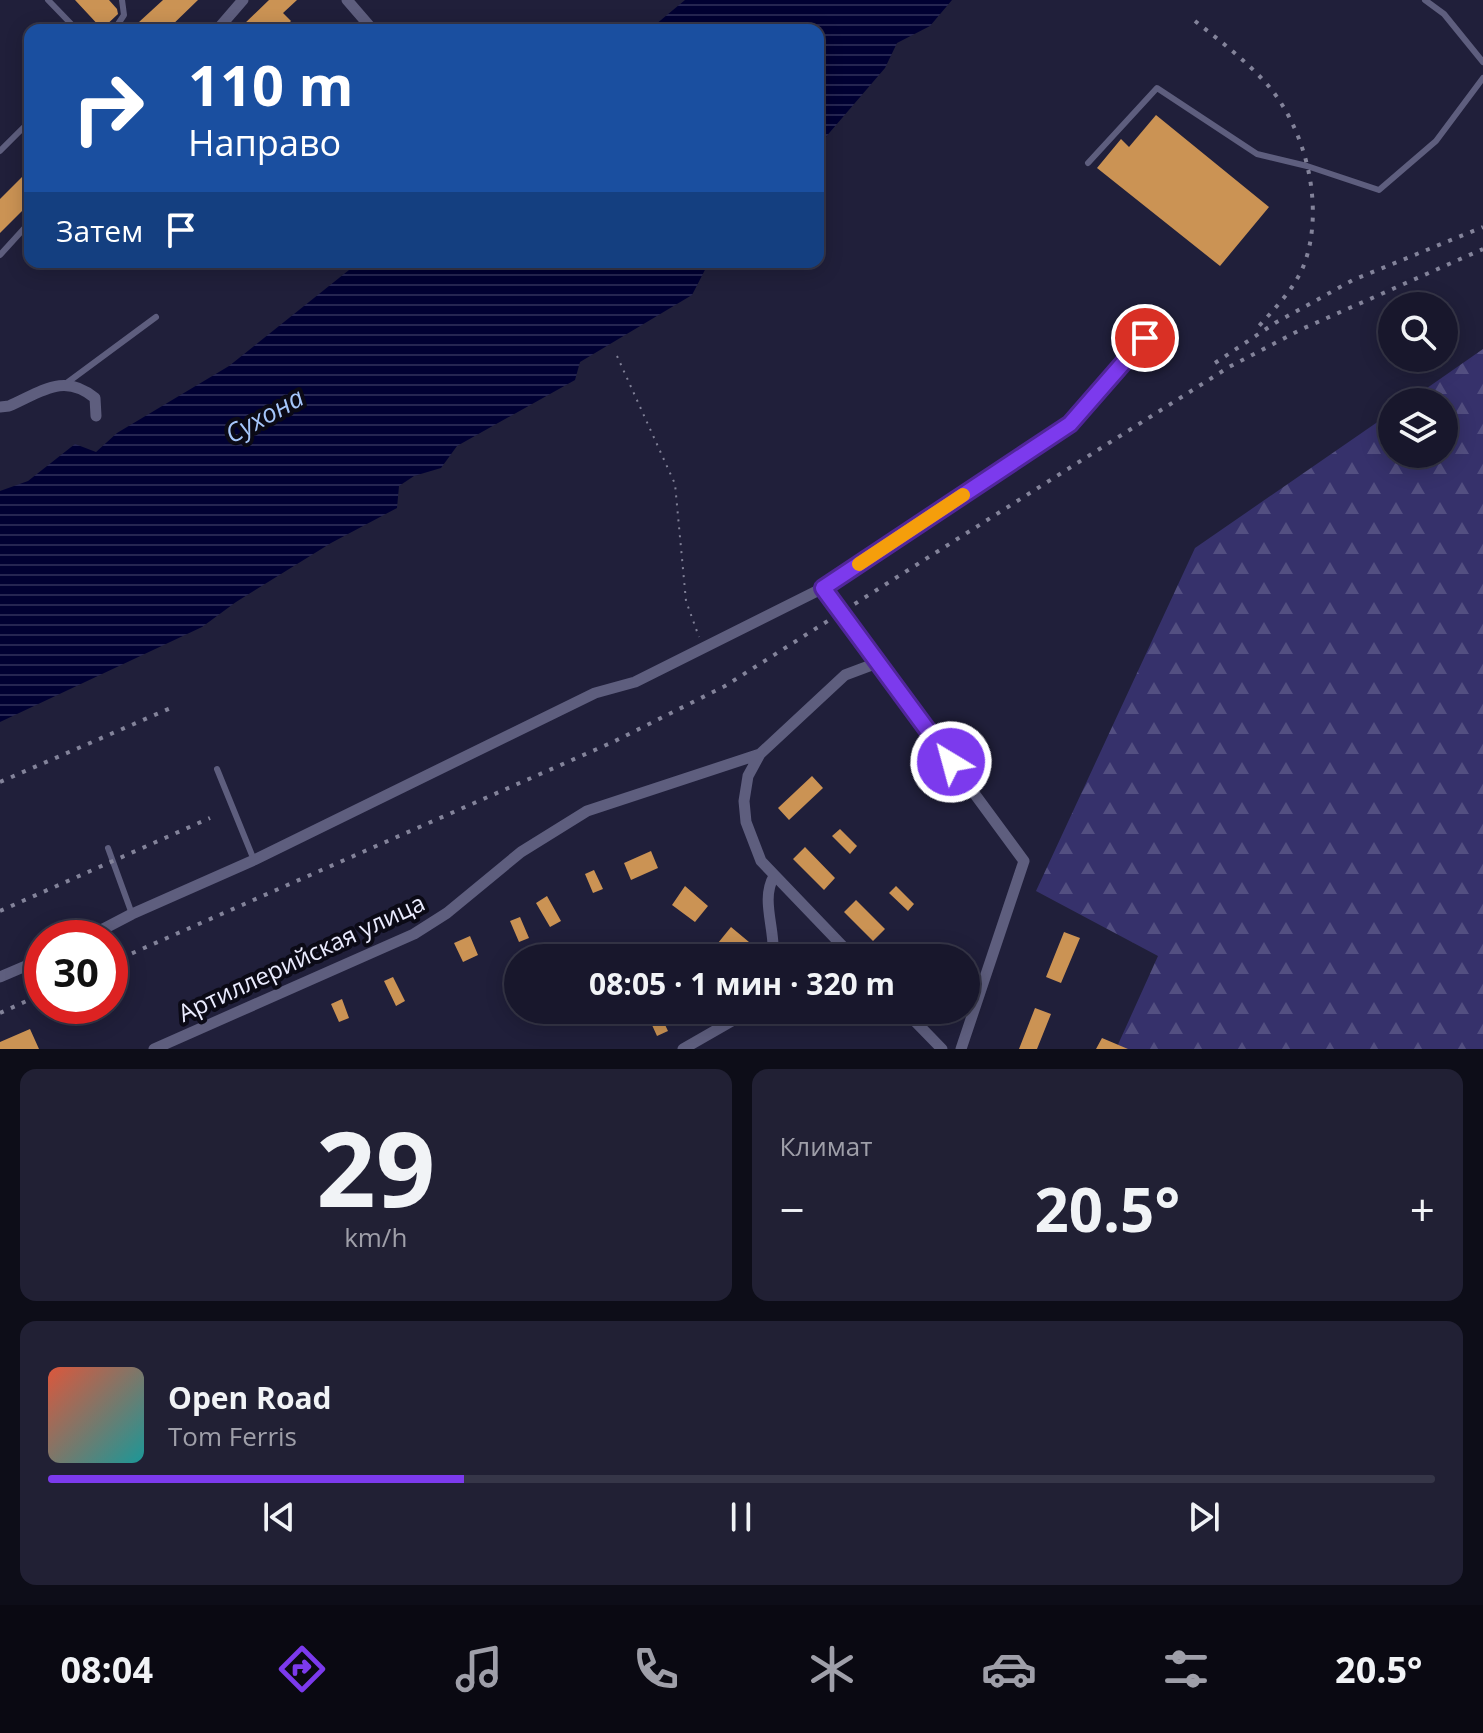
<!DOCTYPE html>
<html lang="ru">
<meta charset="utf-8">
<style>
body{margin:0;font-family:"Open Sans",sans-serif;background:#212034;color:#f1f3f6;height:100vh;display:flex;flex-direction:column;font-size:30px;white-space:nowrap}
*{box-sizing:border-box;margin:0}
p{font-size:26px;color:#9f9fa9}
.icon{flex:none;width:44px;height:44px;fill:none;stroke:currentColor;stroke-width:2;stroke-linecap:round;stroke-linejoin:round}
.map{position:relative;height:1049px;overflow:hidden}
.details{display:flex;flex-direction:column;gap:20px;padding:20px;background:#0d0d18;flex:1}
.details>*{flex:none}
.top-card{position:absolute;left:24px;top:24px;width:800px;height:244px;border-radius:16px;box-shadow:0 4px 20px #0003,0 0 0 2px #363648;background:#1a4fa0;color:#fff;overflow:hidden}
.tools{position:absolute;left:1378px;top:292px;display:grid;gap:16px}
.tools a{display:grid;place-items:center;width:80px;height:80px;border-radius:50%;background:#18172c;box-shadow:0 4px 20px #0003,0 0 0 2px #363648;font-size:40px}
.speed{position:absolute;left:24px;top:920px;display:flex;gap:16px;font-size:40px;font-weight:700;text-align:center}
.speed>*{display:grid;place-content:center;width:104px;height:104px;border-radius:50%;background:#18172c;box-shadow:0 4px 20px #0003,0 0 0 2px #363648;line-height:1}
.speed .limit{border:12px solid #d22;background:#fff;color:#111}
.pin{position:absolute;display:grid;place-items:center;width:68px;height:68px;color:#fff;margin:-34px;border:4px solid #fff;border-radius:50%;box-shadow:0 2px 8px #0007}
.me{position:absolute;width:88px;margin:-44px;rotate:323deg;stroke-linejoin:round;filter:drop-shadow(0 0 6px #0008)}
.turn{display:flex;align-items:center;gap:28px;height:168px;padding:0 32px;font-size:36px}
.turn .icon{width:104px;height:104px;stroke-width:2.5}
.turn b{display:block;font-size:56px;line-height:68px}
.then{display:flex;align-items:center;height:76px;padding:0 32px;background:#0003;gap:16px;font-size:30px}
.big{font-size:60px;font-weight:700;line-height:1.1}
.details .tile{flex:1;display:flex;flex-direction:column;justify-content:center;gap:12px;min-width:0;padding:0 28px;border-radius:16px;background:#212034}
.details .dial{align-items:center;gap:0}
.dial b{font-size:104px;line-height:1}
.song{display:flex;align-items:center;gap:24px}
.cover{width:96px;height:96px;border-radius:12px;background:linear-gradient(135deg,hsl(10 70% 55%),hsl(180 70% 35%))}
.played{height:8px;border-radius:4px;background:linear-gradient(90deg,#7c3aed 30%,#363648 30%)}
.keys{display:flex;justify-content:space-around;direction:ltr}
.heat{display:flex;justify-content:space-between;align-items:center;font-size:44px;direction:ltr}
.details .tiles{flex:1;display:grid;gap:20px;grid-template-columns:1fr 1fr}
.tile:last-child{grid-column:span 2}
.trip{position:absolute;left:504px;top:944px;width:476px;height:80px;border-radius:40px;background:#18172c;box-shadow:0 4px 20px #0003,0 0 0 2px #363648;font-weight:700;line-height:80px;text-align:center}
.tabs{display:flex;height:128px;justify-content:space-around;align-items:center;background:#0a0912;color:#9f9fa9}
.tabs .icon{width:56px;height:56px}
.tabs .active{color:#7c3aed}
.tabs b{font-size:36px;color:#f1f3f6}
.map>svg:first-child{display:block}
.forest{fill:url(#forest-firs)}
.water{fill:url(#water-rules)}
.building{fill:#cb9354}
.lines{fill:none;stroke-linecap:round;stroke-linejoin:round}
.path{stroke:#808097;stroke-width:2;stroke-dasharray:2 6;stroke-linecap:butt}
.lane{stroke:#5e5e7e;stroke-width:6}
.street{stroke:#5e5e7e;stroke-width:11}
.rail{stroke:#83839a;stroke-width:4;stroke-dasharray:4 8;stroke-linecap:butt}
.route-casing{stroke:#51269a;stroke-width:20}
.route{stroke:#7c3aed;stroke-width:14}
.slow{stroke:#f59e0b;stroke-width:14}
.labels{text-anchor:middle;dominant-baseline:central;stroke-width:8;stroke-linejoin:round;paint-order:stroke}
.street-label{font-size:24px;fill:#eaebfe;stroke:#0b0a16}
.water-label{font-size:26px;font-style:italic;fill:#a6c6fa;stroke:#0b0a16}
</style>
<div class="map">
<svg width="1483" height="1049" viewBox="0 0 1483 1049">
<defs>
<pattern id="forest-firs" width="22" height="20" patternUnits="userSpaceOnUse" patternTransform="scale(2)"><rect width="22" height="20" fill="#36316b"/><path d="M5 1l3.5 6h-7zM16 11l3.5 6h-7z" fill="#534f81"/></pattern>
<pattern id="water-rules" width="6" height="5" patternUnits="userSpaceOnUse" patternTransform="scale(2)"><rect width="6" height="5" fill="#000032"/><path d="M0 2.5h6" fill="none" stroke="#252551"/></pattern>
</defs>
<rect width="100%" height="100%" fill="#201f3a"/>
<path class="forest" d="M1483,349v700h-367l42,-93 -122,-65 159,-343 197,-136v42h52v-52h-37z"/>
<path class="water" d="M685,0h267l-22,26 -33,17 -12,25 -67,78v-116h-169z
M359,262h350l-17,33 -112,67 -5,18 -118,66 -16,22 -27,8 -15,10 -2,22 -66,35 -95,59 -34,25 -202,95v-231l28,-10 47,-37 21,8 21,-19 112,-67z"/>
<path class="building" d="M75,0h34l8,9 1,5 -16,15z
M163,0h35l-31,30h-20l-8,-8z
M269,0h28l-14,13 8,8 -9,9h-35l-4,-5z
M1156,115l113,92 -49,59 -123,-98 24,-29 8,8z
M30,169v34l-30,30v-34z
M812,776l11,12 -34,32 -11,-12z
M840,829l17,17 -7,8 -18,-18z
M805,847l30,31 -11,12 -31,-31z
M651,851l7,17 -27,12 -7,-17z
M594,870l9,19 -10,4 -8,-19z
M685,886l23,20 -13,16 -23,-17z
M896,886l18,18 -6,7 -19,-18z
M547,896l14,25 -11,6 -14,-24z
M856,900l29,29 -12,12 -29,-29z
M520,917l9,21 -10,4 -9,-21z
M731,927l24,20 -10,11h-8l-19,-15z
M1064,932l16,6 -19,45 -15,-6z
M470,936l8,19 -15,7 -9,-19z
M393,977l12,24 -9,5 -12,-25z
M342,999l7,19 -10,4 -8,-18z
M1035,1008l16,6 -14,35h-18z
M658,1010l10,21 -11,5 -10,-22z
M30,1029l9,20h-39v-7z
M1102,1038l26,11h-32z"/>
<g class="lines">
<path class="path" d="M617,356l58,128 11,117 13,36"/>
<path class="lane" d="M48,0l29,30
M1425,0l19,14 39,48
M114,30l10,-15 -2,-15
M0,151l30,-30
M1088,163l69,-75 100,66 50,12 72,24 57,-49 47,-63
M0,255l30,-33
M64,385l92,-68
M217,769l37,91
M108,848l24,66"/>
<path class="street" d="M347,0l26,30
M217,30l26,-30
M0,407l9,-1c32,-14 55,-34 86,-8l1,18
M823,588l247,-164 75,-86
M86,938l46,-24 122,-54 341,-167 40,-11 188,-94 201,273 -63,188
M773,958c3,-28 -13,-58 1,-82
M854,958l-93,-97 -15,-39 -2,-21 4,-25 12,-22 85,-79 32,-12
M0,977l42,-18
M904,1010l38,39
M154,1049l260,-115 33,-21 74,-61 66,-41 173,-57
M683,1049l68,-39"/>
<path class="rail" d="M1195,21c24,19 49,38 70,61 40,44 60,122 40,180 -9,25 -28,44 -46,64
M1215,363l60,-40 78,-43 130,-53
M0,782l173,-75
M0,911l210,-93
M110,963l503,-221 112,-56 504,-319 73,-38 181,-80
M0,1013l42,-19"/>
</g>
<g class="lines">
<g class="route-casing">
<path id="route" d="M951,762l-128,-174 247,-164 75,-86"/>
</g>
<use href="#route" class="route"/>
<path class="slow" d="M859,564l104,-69"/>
</g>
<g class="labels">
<g class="street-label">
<text transform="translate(301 957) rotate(-25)">Артиллерийская улица</text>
</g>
<g class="water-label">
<text transform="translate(264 415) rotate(-29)">Сухона</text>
</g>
</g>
</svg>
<div class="tools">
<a><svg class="icon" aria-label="search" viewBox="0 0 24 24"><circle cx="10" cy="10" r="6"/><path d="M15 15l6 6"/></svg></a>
<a><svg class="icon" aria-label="layers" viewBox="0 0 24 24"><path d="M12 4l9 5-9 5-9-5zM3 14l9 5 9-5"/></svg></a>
</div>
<div class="speed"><div class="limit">30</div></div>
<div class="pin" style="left:1145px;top:338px;background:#d93025"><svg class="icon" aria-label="arrive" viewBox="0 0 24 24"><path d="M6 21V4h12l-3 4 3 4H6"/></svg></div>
<svg class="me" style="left:951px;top:762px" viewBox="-20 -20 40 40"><circle r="17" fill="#7c3aed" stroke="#fff" stroke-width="3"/><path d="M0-11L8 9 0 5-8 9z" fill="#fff"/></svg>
<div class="trip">08:05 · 1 мин · 320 m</div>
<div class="top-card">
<div class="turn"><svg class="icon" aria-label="right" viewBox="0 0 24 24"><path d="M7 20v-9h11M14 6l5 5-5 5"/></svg><div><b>110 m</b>Направо</div></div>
<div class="then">Затем<svg class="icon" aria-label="arrive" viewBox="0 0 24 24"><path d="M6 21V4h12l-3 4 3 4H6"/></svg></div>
</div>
</div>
<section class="details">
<div class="tiles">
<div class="tile dial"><b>29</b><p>km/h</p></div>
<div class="tile"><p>Климат</p>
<div class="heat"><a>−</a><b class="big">20.5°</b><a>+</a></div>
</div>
<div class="tile">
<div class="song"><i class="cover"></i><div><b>Open Road</b><p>Tom Ferris</p></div></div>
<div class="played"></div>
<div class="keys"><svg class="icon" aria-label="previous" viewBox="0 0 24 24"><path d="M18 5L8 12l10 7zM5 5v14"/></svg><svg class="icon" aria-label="pause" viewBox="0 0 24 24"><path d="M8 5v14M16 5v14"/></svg><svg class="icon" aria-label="next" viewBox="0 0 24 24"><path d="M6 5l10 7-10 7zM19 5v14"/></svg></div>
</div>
</div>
</section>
<nav class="tabs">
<b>08:04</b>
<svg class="icon active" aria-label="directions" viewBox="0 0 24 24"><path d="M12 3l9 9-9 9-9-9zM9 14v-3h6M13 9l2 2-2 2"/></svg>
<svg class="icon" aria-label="music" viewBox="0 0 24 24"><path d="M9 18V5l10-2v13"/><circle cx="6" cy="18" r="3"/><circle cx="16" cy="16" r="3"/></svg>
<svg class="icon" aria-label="phone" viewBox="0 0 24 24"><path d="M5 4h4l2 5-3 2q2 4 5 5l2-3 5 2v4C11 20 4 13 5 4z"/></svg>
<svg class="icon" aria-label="climate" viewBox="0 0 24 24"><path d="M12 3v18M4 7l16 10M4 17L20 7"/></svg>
<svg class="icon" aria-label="car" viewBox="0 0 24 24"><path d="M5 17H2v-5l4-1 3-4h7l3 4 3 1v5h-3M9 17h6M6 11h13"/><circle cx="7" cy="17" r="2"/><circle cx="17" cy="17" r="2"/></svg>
<svg class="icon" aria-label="filters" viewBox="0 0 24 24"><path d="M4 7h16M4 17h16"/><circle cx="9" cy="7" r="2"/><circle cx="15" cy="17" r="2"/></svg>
<b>20.5°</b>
</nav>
